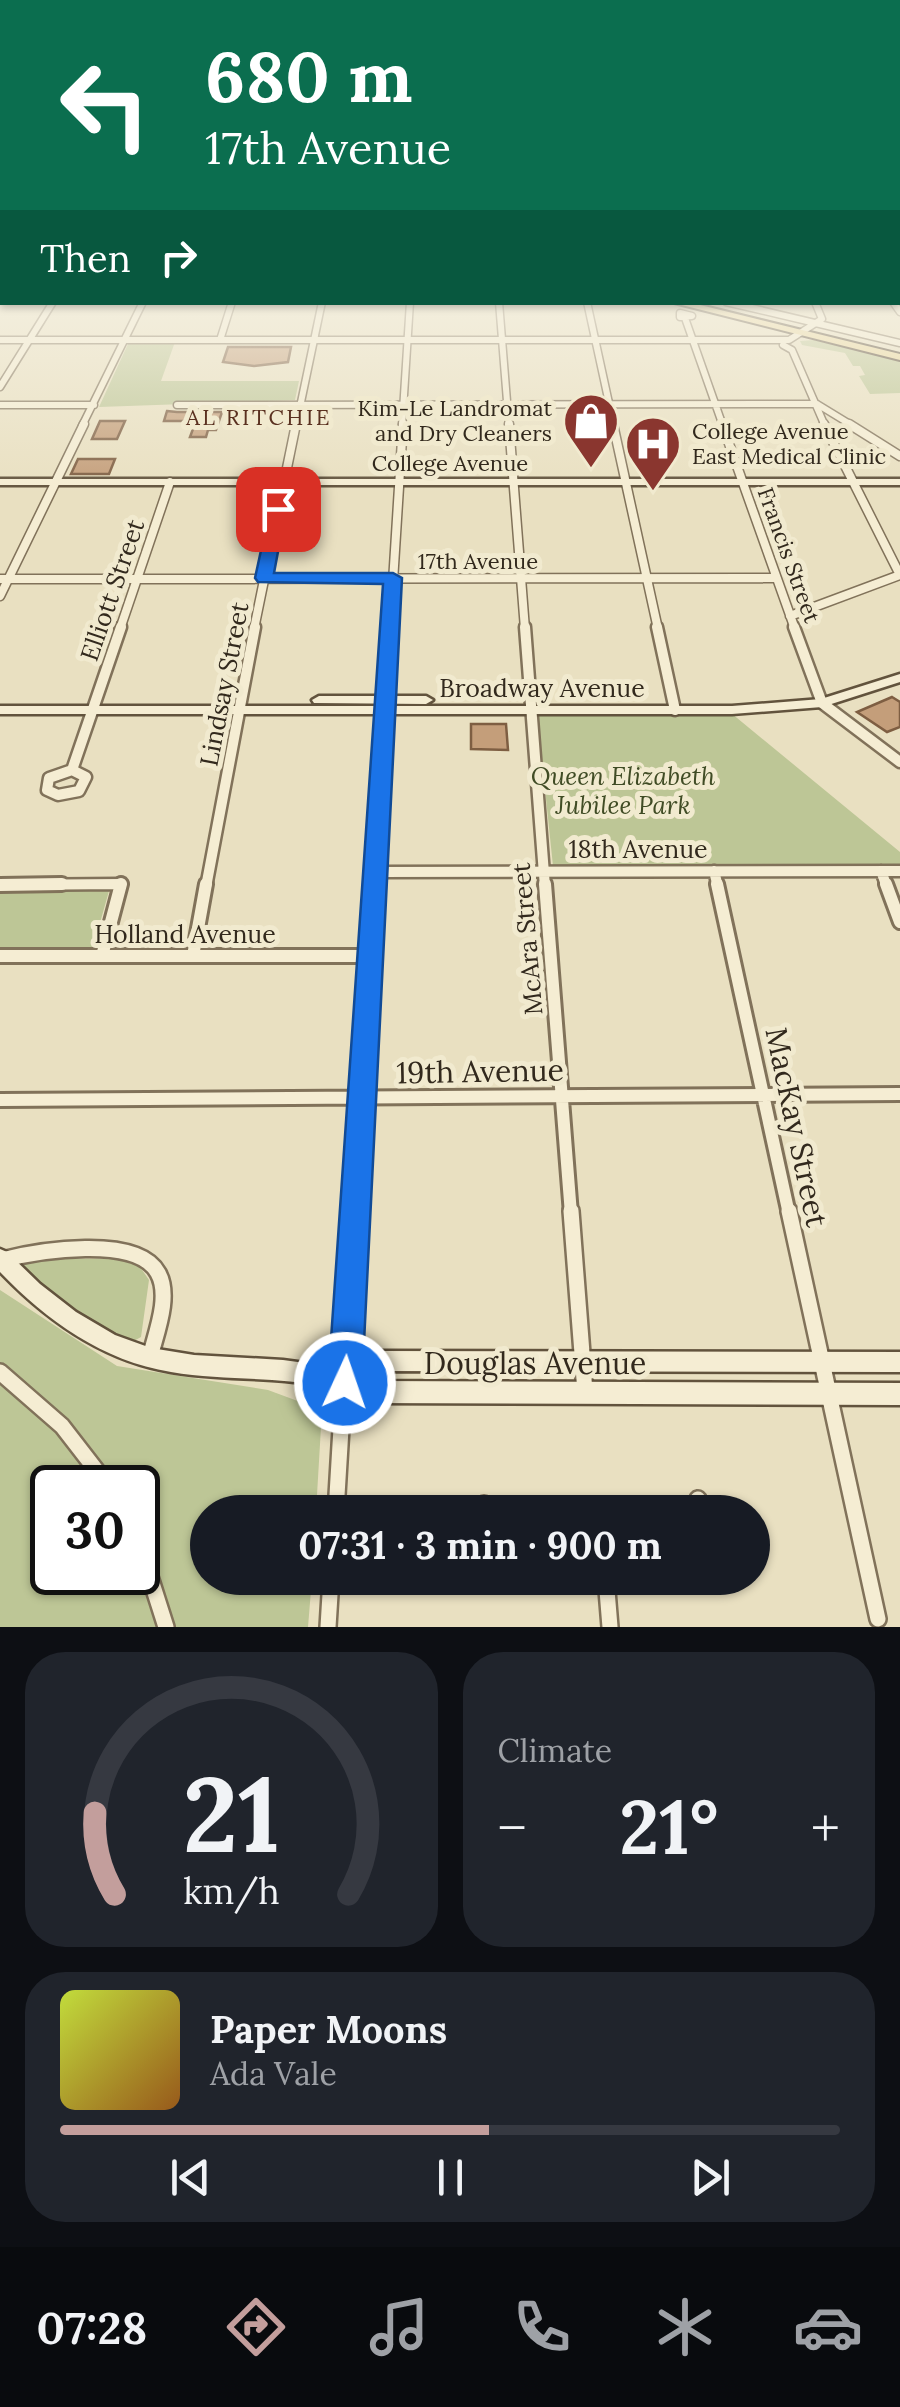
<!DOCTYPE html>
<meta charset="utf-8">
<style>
body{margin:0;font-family:Lora,serif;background:#20242c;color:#f1f3f6;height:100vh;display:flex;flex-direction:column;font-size:38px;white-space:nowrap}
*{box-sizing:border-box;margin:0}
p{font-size:32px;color:#9ea1a6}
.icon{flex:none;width:55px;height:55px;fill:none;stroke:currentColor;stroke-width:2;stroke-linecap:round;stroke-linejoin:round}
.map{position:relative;height:1627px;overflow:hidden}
.side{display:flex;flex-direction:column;gap:25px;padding:25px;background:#0d0f14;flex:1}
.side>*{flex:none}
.banner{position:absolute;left:0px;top:0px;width:900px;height:305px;box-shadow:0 2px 8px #0004;background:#0b6e4f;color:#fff;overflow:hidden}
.speed{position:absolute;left:30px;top:1465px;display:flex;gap:20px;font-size:50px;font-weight:700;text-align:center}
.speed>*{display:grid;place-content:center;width:130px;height:130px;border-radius:50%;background:#171b24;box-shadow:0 2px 8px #0004;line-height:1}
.speed .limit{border:5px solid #111;border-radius:15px;background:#fff;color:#111}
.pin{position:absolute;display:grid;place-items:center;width:85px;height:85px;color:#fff;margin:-42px;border-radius:20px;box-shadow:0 5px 15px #0006}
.me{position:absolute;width:110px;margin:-55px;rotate:3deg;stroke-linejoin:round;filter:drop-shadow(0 0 8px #0008)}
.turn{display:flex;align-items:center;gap:35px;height:210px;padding:0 40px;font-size:45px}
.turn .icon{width:130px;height:130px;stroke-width:2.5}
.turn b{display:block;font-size:70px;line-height:85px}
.then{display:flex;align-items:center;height:95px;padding:0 40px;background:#0003;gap:20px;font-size:38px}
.big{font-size:75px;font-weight:800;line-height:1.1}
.side .widget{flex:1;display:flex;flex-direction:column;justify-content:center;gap:15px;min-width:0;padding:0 35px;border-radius:40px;background:#20242c}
.side .dial{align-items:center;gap:0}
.dial svg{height:260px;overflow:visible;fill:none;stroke:#363941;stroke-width:7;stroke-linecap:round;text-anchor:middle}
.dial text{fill:#f1f3f6;stroke:none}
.song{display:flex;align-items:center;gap:30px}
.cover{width:120px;height:120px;border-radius:15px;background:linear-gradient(135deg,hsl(70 70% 55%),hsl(30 70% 35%))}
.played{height:10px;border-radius:5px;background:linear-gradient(90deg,#c39e9c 55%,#363941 55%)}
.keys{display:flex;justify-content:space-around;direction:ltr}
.heat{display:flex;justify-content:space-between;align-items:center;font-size:55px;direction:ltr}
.side .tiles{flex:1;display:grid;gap:25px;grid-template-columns:1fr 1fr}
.widget:last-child{grid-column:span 2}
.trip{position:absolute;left:190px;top:1495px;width:580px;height:100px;border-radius:50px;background:#171b24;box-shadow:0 2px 8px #0004;font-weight:800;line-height:100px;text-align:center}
.tab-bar{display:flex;height:160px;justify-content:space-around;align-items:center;background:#090b0e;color:#9ea1a6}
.tab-bar .icon{width:70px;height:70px}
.tab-bar .selected{color:#c39e9c}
.tab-bar b{font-size:45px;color:#f1f3f6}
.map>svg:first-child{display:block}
.green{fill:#bdc696;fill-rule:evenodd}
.building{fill:#c49e7a;stroke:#7e5e42;stroke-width:2.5}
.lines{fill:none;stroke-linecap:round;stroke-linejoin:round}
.street-far4-casing{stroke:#81725a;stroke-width:9}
.street-far3-casing{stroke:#81725a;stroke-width:11}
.street-far2-casing{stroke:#81725a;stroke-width:15}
.street-far1-casing{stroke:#81725a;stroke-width:18}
.street-casing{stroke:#81725a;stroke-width:20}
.secondary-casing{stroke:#62533d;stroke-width:5}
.primary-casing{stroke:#4f402e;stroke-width:4}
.street-far4{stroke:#f5edd3;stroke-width:6}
.street-far3{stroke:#f5edd3;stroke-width:8}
.street-far2{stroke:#f5edd3;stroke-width:10}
.street-far1{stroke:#f5edd3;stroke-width:12}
.street{stroke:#f5edd3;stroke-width:15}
.secondary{fill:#f5edd3;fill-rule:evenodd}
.primary{fill:#ead79b;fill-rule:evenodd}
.route{fill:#1a73e8;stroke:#114b97;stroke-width:2.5}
.labels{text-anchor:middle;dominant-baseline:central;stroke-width:10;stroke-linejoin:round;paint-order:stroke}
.far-poi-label{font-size:22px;fill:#32291d;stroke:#f1eacf;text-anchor:end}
.far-neighbourhood-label{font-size:22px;letter-spacing:2.5px;fill:#5a3120;stroke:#f1eacf}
.far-street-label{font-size:22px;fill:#32291d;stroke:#f1eacf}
.street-label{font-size:25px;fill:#32291d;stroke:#f1eacf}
.park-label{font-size:25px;font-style:italic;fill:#404c25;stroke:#f1eacf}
.near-street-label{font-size:30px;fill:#32291d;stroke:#f1eacf}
</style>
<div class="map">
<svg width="900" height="1627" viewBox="0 0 900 1627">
<rect width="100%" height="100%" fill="#e9e0c1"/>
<path class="green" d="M814,340l86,21v32l-30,1 -11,-18 6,-1 -5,-9h-7l-8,-13 -43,-8 -2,-4z
M175,342l-14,39h138l-4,19 -196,7 29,-63z
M537,712l194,1 169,139v13l-347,1z
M0,891h109l-17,60h-92z
M24,1258l99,1 15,5 11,16 -8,57 -9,5 -42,-19 -69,-52 -3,-10z
M0,1290l117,76 151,24 54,20 -6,102h-108v66h104l-4,49h-308zM52,1488h86v84h-86z"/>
<path class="building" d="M228,347h63l-3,15 -34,4 -31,-4z
M167,411l10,1h45l-6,18h-8l-2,7h-16l6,-16h-32z
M100,421h25l-8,18h-25z
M78,459h37l-6,15h-38z
M892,697l8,5v25l-13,5 -30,-20z
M471,724h35l2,26 -37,-1z"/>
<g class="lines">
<g class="street-far4-casing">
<path id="street-far4" d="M499,302l10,124
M587,302l27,124
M726,302l174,41
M893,302l7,10
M680,313l12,3 -12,1z
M685,318l38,108
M0,340h789l33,-21 -7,-17
M220,340l12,-38
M783,345l9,5 33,76
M0,387l53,-85
M817,404l36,22
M0,405h94
M177,405l640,-1
M82,426l61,-124
M296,426l26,-124
M402,426l8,-124"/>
</g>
<g class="street-far3-casing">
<path id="street-far3" d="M509,424l16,205
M613,424l45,205
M722,424l73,205
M824,424l76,151
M849,424l51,32
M0,579l776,-1
M0,596l84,-172
M790,616l110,-41
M120,629l50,-147
M254,629l42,-205
M390,629l13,-205"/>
</g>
<g class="street-far2-casing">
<path id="street-far2" d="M525,627l20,260
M657,627l18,83
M794,627l28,76 78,59
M72,770l49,-143
M72,770l14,7 -7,14 -21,4 -11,-5 2,-12z
M714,871l4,16
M881,871l6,16
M375,872l525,-1
M0,885l121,-1 -1,3
M206,887l49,-260
M374,887l16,-260"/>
</g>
<g class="street-far1-casing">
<path id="street-far1" d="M545,884l26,330
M717,884l72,330
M886,884l14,38
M0,885l62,-1
M0,956h370
M102,956l19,-72
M193,956l13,-72
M0,1100l900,-6
M354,1214l20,-330"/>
</g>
<g class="street-casing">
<path id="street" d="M571,1211l14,181
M789,1211l89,408
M2,1260c35,-9 135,-26 156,13 13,23 -2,60 -8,84
M0,1372l62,54 48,62
M698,1499l2,13
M484,1504v8
M336,1512l18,-301
M138,1539l28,88
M606,1578l4,49
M328,1627l3,-49"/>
</g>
<g class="secondary-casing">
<path id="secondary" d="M0,479h900v6h-900z
M900,674v8l-78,25 -90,7h-732v-8h732l89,-7z
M319,696h107l7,4 -7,4 -112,-1 -2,-3z
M0,1249l7,3 33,32 36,28 39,23 36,13 43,7 89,5 44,6 47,-15 526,1v20l-526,-1 -16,5 12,5 530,2v22l-530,-2c-14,-6 -29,-13 -44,-16 -51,-11 -103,-6 -155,-15 -68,-11 -124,-51 -171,-100z"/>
</g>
<g class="primary-casing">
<path id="primary" d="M670,302h18l212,52v6z"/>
</g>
<use href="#street-far4" class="street-far4"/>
<use href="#street-far3" class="street-far3"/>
<use href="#street-far2" class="street-far2"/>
<use href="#street-far1" class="street-far1"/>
<use href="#street" class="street"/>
<use href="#secondary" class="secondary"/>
<use href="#primary" class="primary"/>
</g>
<linearGradient id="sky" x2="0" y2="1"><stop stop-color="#8cb7d4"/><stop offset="0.54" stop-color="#f5f1e3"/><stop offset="1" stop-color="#f5f1e3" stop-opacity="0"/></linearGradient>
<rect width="900" height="493" fill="url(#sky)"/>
<path class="route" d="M278,504l8,5 -12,64h119l9,5 -40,805 -5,11 -12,5 -12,-5 -5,-11 55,-799 -125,-2 -3,-4 15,-69z"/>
<defs>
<g id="shop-pin" transform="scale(2.875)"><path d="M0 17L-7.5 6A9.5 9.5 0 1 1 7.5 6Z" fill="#8a362f" stroke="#f1eacf"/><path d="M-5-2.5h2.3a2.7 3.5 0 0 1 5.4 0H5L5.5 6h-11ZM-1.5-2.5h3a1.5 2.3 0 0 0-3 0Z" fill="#fff"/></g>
<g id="hospital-pin" transform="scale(2.875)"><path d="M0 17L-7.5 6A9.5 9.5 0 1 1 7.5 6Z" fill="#8a362f" stroke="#f1eacf"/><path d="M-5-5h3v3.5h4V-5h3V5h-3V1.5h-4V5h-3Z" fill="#fff"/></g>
</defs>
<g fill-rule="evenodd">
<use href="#shop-pin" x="591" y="421"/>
<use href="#hospital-pin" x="653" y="444"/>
</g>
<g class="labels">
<g class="far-poi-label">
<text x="552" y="408">Kim-Le Landromat<tspan x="552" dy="25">and Dry Cleaners</tspan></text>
<text x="692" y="431" text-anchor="start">College Avenue<tspan x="692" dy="25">East Medical Clinic</tspan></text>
</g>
<g class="far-neighbourhood-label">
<text x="259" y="417">AL RITCHIE</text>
</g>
<g class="far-street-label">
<text x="450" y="463">College Avenue</text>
<text transform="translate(789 555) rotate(70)">Francis Street</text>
<text x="478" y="561">17th Avenue</text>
</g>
<g class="street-label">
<text transform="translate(112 590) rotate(-71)">Elliott Street</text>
<text transform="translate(224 684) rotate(-79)">Lindsay Street</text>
<text x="542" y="688">Broadway Avenue</text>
<text x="638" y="849">18th Avenue</text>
<text x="185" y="934">Holland Avenue</text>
<text transform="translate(527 939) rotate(-95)">McAra Street</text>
</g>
<g class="park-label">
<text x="623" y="776">Queen Elizabeth<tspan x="623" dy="29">Jubilee Park</tspan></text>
</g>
<g class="near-street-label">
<text transform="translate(480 1071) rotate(-1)">19th Avenue</text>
<text transform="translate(797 1127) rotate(78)">MacKay Street</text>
<text x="535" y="1363">Douglas Avenue</text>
</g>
</g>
</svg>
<div class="speed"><div class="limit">30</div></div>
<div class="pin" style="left:278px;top:509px;background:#d93025"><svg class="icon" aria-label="arrive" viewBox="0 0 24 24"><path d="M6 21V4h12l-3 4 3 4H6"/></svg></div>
<svg class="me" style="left:345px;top:1383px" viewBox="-20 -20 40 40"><circle r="17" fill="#1a73e8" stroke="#fff" stroke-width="3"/><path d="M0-11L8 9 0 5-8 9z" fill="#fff"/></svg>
<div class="trip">07:31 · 3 min · 900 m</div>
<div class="banner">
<div class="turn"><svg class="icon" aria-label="left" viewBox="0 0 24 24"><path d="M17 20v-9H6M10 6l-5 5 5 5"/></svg><div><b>680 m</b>17th Avenue</div></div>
<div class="then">Then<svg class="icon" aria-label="right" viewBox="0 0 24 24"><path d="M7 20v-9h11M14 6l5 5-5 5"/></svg></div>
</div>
</div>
<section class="side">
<div class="tiles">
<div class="widget dial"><svg viewBox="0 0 100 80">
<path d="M14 69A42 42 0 1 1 86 69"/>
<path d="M14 69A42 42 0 0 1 8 44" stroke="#c39e9c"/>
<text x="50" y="56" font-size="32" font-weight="700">21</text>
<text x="50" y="72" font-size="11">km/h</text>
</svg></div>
<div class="widget"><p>Climate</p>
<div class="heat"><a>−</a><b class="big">21°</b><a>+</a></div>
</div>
<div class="widget">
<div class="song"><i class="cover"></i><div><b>Paper Moons</b><p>Ada Vale</p></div></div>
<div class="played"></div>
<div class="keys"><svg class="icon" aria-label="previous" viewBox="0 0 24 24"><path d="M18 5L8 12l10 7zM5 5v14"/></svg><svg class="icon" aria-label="pause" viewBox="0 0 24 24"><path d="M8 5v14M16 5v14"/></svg><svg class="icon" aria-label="next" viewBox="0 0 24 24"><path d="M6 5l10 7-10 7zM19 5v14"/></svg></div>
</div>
</div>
</section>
<nav class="tab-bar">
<b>07:28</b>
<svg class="icon selected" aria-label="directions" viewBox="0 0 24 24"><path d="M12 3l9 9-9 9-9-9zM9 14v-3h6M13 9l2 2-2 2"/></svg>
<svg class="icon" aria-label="music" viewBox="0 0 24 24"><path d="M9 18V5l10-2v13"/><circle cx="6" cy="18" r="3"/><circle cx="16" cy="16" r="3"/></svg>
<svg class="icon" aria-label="phone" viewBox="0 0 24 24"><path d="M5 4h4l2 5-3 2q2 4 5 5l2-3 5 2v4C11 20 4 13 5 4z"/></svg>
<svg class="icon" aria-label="climate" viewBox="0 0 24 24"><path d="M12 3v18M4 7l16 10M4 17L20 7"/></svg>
<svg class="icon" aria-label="car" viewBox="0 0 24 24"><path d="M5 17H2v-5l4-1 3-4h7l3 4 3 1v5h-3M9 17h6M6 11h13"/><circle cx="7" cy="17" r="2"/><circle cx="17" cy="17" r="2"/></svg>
</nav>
